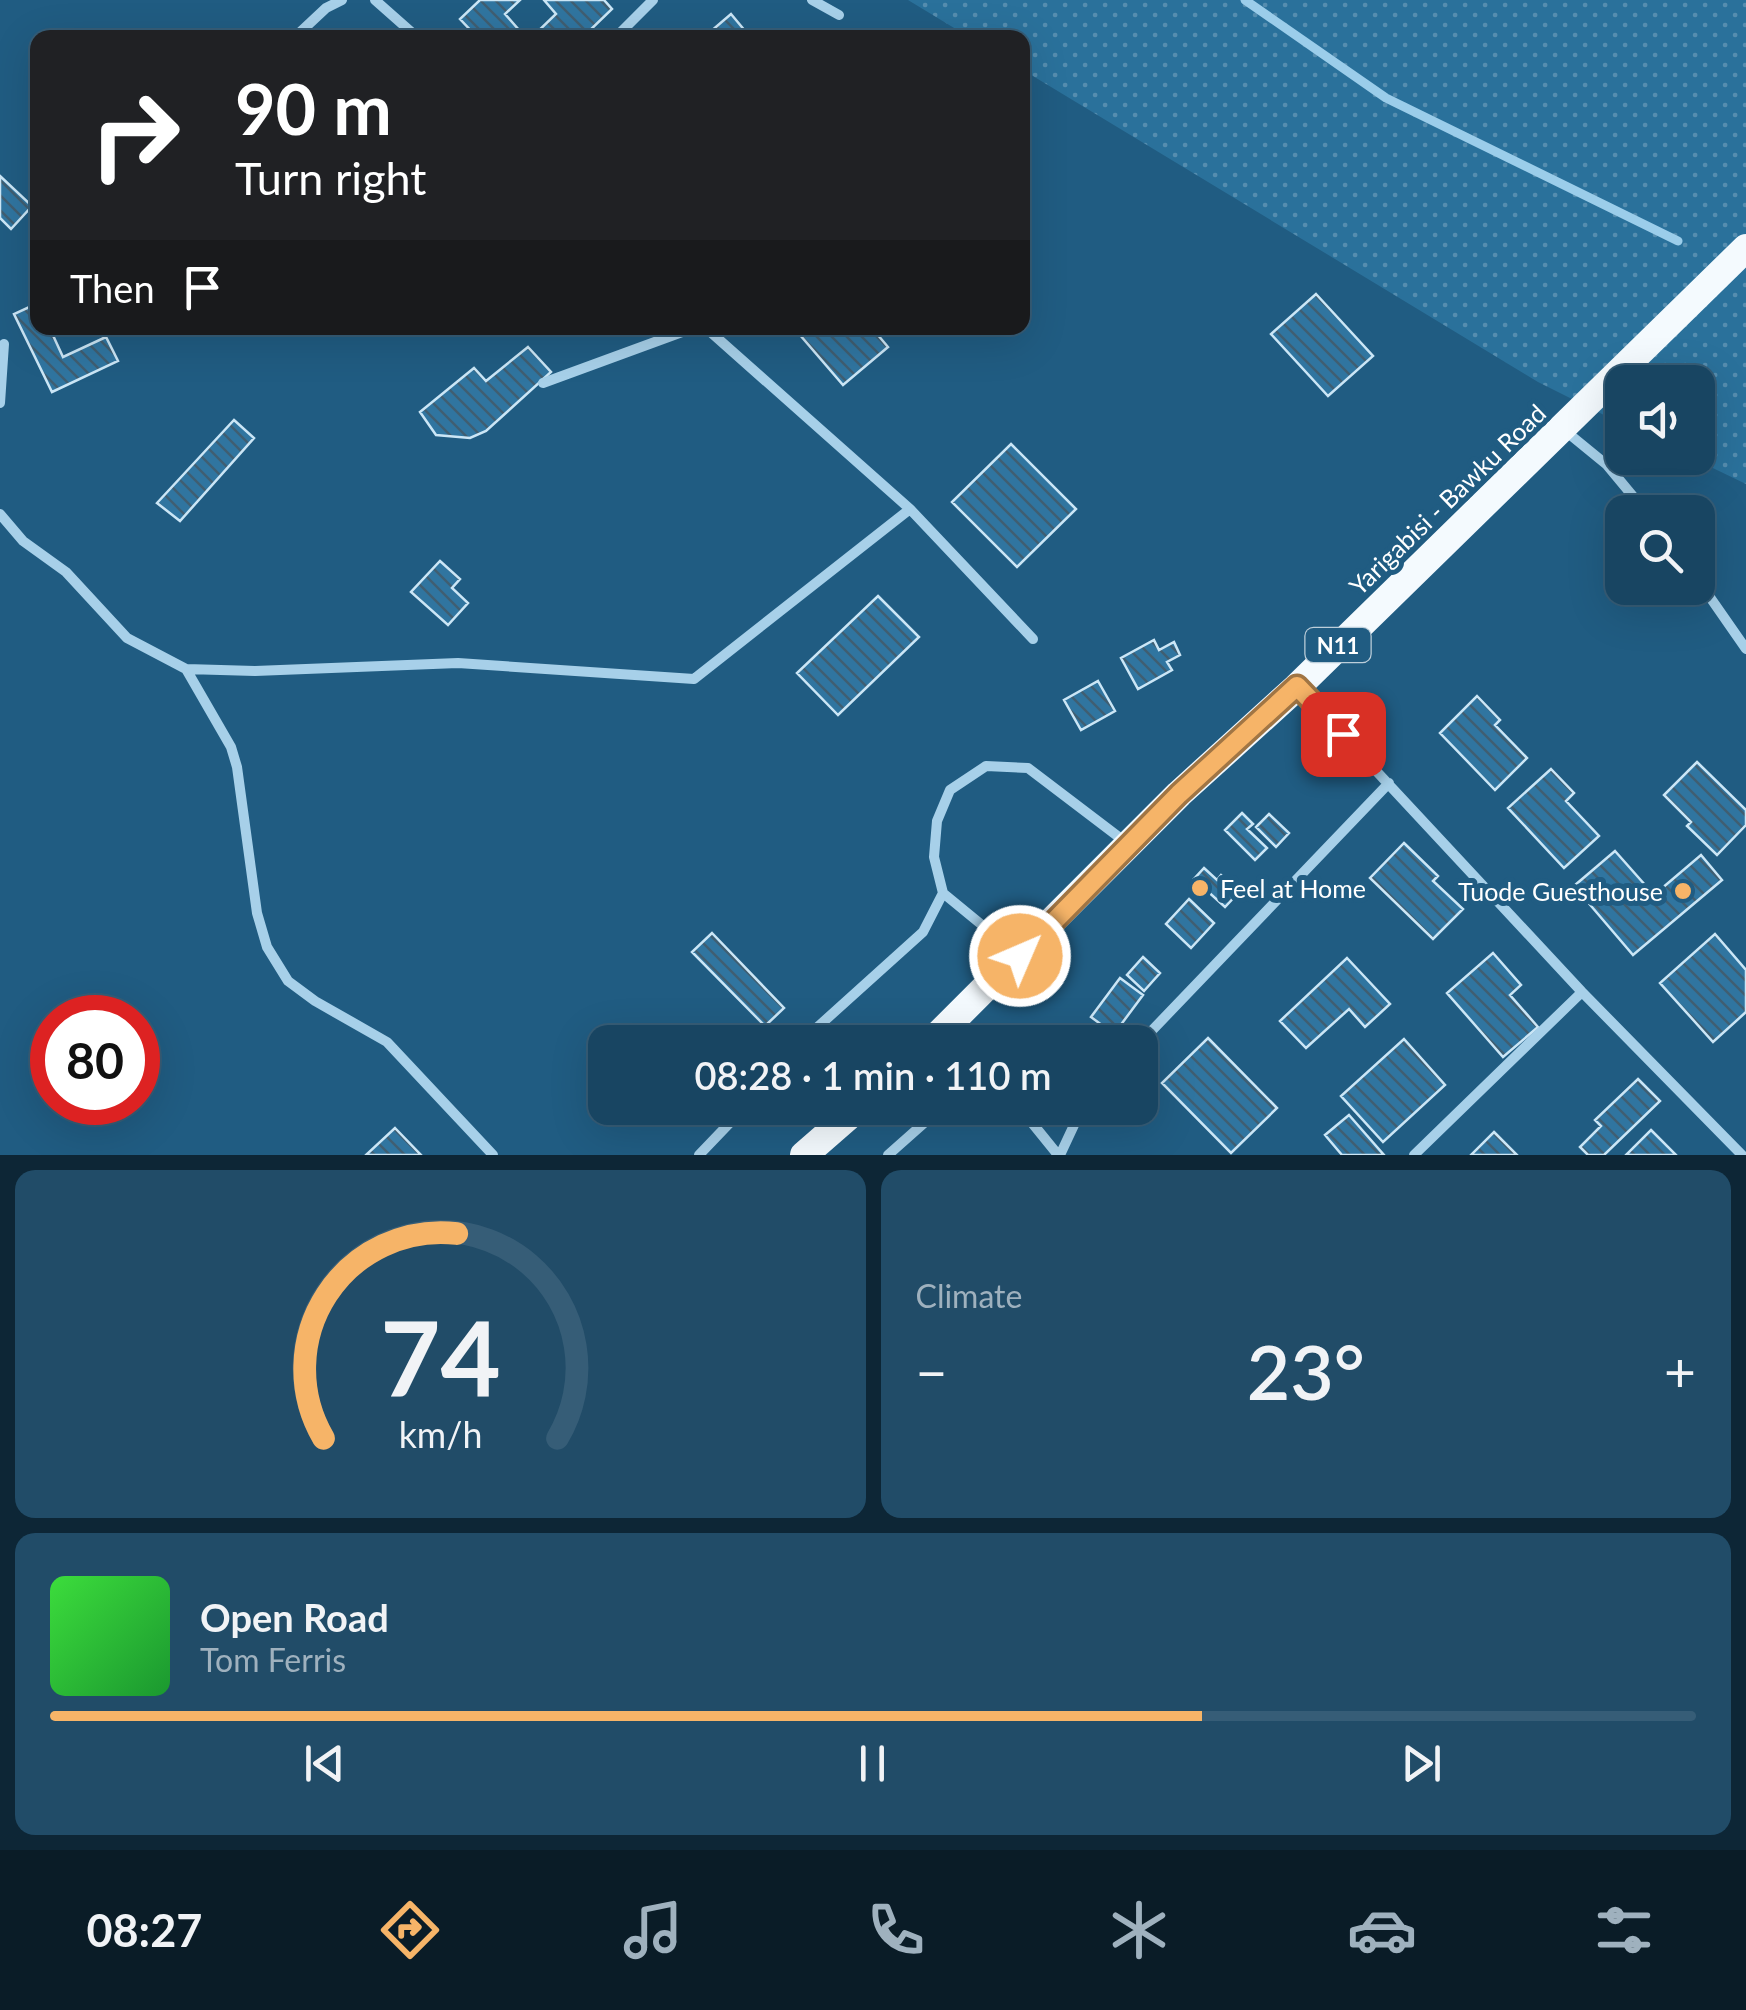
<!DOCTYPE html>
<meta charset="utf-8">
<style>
body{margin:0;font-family:Lato,sans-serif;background:#214c68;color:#f1f3f6;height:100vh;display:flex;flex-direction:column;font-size:38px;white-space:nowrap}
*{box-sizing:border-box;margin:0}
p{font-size:32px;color:#9fb1be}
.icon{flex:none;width:55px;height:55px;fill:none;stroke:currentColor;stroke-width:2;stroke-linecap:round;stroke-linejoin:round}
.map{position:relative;height:1155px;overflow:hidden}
.sheet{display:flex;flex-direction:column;gap:15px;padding:15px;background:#0d2636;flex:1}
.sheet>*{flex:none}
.hud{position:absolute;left:30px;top:30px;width:1000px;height:305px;border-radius:20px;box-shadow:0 10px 40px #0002,0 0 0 2px #365d77;background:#202124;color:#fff;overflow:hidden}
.fabs{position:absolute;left:1605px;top:365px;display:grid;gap:20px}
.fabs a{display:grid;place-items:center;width:110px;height:110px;border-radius:20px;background:#184562;box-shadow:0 10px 40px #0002,0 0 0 2px #365d77;font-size:50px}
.speed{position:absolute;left:30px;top:995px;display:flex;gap:20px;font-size:50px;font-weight:700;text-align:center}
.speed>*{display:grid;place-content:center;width:130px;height:130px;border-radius:50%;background:#184562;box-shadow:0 10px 40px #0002,0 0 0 2px #365d77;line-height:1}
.speed .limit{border:15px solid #d22;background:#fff;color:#111}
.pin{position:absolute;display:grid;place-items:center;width:85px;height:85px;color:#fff;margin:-42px;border-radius:20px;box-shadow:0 5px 15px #0006}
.me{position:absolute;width:110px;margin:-55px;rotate:45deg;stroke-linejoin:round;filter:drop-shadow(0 0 8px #0008)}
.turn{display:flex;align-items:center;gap:35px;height:210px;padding:0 40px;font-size:45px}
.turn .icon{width:130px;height:130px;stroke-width:2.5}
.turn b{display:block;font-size:70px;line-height:85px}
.then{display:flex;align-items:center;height:95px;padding:0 40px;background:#0003;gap:20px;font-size:38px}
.big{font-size:75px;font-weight:600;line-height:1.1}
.sheet .card{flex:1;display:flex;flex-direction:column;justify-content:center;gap:15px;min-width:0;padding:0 35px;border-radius:20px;background:#214c68}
.sheet .dial{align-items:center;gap:0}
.dial svg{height:260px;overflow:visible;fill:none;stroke:#365d77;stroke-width:7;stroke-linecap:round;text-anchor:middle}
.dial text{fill:#f1f3f6;stroke:none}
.song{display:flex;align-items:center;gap:30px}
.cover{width:120px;height:120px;border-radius:15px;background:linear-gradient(135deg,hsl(120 70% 55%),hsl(130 70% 35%))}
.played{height:10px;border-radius:5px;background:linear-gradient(90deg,#f6b468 70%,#365d77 70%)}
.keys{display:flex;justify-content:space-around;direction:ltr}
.heat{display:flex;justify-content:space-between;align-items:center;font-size:55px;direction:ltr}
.sheet .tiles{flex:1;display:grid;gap:15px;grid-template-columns:1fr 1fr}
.card:last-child{grid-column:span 2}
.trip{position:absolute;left:588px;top:1025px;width:570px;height:100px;border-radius:20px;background:#184562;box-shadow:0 10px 40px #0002,0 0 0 2px #365d77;font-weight:600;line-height:100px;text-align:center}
.tabs{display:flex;height:160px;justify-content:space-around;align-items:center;background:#0a1c27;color:#9fb1be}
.tabs .icon{width:70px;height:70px}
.tabs .current{color:#f6b468}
.tabs b{font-size:45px;color:#f1f3f6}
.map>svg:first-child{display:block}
.grass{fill:url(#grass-dots)}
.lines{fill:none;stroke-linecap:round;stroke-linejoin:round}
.stream{stroke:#9bcdea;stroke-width:9}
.building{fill:url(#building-back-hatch);stroke:#cbe6f6;stroke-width:2.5}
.minor{stroke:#a7d0e9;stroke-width:10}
.trunk{stroke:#f4fafe;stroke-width:28}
.route-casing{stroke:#a07544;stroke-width:25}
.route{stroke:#f6b468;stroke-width:18}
.poi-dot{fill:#f6b468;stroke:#205c82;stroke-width:4}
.labels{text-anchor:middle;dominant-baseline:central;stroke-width:10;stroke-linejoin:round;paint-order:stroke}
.shield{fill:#205c82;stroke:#bcceda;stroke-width:2.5}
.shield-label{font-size:22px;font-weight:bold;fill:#fff}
.street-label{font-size:25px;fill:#fff;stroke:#205c82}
.poi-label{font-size:25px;fill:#fff;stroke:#205c82;text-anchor:start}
</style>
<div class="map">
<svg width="1746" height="1155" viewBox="0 0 1746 1155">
<defs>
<pattern id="grass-dots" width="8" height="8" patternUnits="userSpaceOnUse" patternTransform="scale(2.5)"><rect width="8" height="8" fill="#2a719b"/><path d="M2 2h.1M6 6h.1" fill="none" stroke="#558daf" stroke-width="1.8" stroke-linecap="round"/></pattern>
<pattern id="building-back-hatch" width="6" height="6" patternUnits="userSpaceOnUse" patternTransform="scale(2.5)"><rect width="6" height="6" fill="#3075a0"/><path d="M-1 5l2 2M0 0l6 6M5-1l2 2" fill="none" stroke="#3f5e72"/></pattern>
</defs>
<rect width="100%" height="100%" fill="#205c82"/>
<path class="grass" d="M908,0h838v484l-54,-26h6v-76h-76v42l-84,-42 -515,-312 -1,-32 -53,-1z"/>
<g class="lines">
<path class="stream" d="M1245,0l141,98 292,143"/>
</g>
<path class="building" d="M480,0h40l-15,14 21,24h-48l-18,-19z
M544,0h60l8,9 -30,29h-51l25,-24z
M731,14l20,24h-48z
M0,176l32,30 -21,23 -11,-11z
M1316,294l57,62 -45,40 -57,-62z
M38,303v25h21l-8,3 12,26 43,-20 12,24 -66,31 -38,-78z
M794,328h78l16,19 -45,38z
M528,347l23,25 -65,59 -16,7 -34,-3 -16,-23 54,-44 12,13z
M234,420l20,18 -74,83 -23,-18z
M1011,444l65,65 -59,58 -65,-65z
M440,561l20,18 -8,9 16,15 -20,22 -37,-33z
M878,596l41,41 -81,78 -41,-42z
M1154,640l5,10 15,-8 6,13 -13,7 5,8 -34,19 -17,-31z
M1098,681l17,30 -34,19 -17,-30z
M1477,696l23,24 -5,5 32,33 -32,32 -55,-57z
M1697,762l49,48v15l-29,30 -30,-29 4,-4 -27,-27z
M1551,769l23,24 -8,8 33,35 -35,32 -56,-60z
M1242,813l11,11 -6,5 20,19 -12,12 -30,-30z
M1269,814l20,19 -13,14 -20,-20z
M1404,843l34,33 -5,5 30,28 -30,30 -63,-61z
M1615,851l39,44 47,-40 21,25 -89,75 -59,-69z
M1204,868l13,12 4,-5 18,17 -14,15 -31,-28z
M1189,899l25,24 -23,25 -25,-24z
M712,933l72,75 -19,18 -73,-74z
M1715,934l31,36v42l-33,30 -53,-59z
M1493,953l28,32 -11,10 28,32 -35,30 -56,-64z
M1143,957l17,16 -16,18 -17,-16z
M1347,958l43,46 -25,23 -16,-18 -43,39 -26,-27z
M1120,978l23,17 -29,39 -23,-17z
M1088,1025l20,15 -2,2h-32z
M1208,1038l69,70 -46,45 -69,-70z
M1404,1039l41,46 -62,57 -42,-46z
M1638,1079l22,22 -56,54h-16l-8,-8 21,-21 -6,-6z
M1349,1115l35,40h-42l-17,-20z
M395,1128l26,27h-55z
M1651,1130l25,25h-50z
M1494,1132l23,23h-46z"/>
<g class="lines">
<path class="minor" d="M375,0l43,38
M812,0l27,15
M294,38l32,-30 16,-8
M615,38l38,-38
M706,328l204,181 123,130
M543,383l150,-55
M0,403l4,-59
M1563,429l44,36 39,47
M0,514l23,27 43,31 61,66 59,31 69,2 203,-8 236,16 216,-170
M1698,580l48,69
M186,669l45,78 6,20 20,146 10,34 21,34 27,20 72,41 106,113
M1298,687l284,305 160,163
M943,893l73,60
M951,1024l15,18
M801,1042l122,-110 20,-39 -9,-36 3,-36 13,-31 36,-24 42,2 100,76
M1140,1043l249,-260
M1020,1108l38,47
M699,1155l45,-47
M888,1155l53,-47
M1060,1155l22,-47
M1414,1155l168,-163"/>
<path class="trunk" d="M931,1042l248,-248 118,-107 449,-439
M804,1155l54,-47"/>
</g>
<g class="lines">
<g class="route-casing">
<path id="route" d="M1020,956l159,-162 118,-108 46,48"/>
</g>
<use href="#route" class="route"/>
</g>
<g class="poi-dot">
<circle cx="1200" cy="888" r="10"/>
<circle cx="1683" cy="891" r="10"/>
</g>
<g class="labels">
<rect class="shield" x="1305.5" y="628" width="65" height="34" rx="8"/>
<g class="shield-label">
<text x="1338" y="645">N11</text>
</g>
<g class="street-label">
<text transform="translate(1447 499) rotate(-44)">Yarigabisi - Bawku Road</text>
</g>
<g class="poi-label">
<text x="1220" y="888">Feel at Home</text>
<text x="1663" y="891" text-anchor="end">Tuode Guesthouse</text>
</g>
</g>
</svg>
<div class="fabs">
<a><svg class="icon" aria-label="sound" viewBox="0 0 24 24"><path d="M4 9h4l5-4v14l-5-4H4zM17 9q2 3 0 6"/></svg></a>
<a><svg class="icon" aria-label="search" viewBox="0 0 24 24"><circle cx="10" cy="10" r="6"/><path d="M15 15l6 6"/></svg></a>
</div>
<div class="speed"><div class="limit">80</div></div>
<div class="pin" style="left:1343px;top:734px;background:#d93025"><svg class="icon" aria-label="arrive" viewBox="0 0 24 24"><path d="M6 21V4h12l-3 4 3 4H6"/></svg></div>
<svg class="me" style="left:1020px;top:956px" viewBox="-20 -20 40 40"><circle r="17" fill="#f6b468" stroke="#fff" stroke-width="3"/><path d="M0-11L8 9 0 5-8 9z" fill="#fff"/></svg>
<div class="trip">08:28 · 1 min · 110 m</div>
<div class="hud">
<div class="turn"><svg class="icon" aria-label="right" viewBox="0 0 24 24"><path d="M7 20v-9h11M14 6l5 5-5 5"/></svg><div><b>90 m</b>Turn right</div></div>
<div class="then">Then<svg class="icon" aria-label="arrive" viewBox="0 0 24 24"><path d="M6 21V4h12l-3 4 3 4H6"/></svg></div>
</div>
</div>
<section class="sheet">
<div class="tiles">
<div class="card dial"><svg viewBox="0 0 100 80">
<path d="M14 69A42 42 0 1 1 86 69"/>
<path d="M14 69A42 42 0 0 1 55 6" stroke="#f6b468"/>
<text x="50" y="56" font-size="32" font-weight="700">74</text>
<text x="50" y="72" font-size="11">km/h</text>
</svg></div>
<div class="card"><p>Climate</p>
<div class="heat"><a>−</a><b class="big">23°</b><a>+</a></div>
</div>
<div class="card">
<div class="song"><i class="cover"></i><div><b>Open Road</b><p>Tom Ferris</p></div></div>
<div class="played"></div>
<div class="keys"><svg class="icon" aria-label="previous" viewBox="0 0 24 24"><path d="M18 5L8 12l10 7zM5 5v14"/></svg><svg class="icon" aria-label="pause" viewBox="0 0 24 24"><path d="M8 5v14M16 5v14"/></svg><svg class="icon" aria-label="next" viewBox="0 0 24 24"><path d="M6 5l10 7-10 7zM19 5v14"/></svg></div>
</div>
</div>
</section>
<nav class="tabs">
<b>08:27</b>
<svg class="icon current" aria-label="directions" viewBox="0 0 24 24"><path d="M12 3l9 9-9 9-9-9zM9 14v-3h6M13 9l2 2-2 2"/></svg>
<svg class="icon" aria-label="music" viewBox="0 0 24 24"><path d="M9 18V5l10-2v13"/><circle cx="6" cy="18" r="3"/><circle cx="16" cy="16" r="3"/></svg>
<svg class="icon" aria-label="phone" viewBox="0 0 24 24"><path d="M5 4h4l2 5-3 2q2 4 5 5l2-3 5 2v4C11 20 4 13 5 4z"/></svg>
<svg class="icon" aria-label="climate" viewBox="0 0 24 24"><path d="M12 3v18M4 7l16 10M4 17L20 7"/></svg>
<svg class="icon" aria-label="car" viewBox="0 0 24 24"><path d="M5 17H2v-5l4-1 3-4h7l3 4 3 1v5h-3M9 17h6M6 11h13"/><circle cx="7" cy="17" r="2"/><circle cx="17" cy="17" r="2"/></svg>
<svg class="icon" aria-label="filters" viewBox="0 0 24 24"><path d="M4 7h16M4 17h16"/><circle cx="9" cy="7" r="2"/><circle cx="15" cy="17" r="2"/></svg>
</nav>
